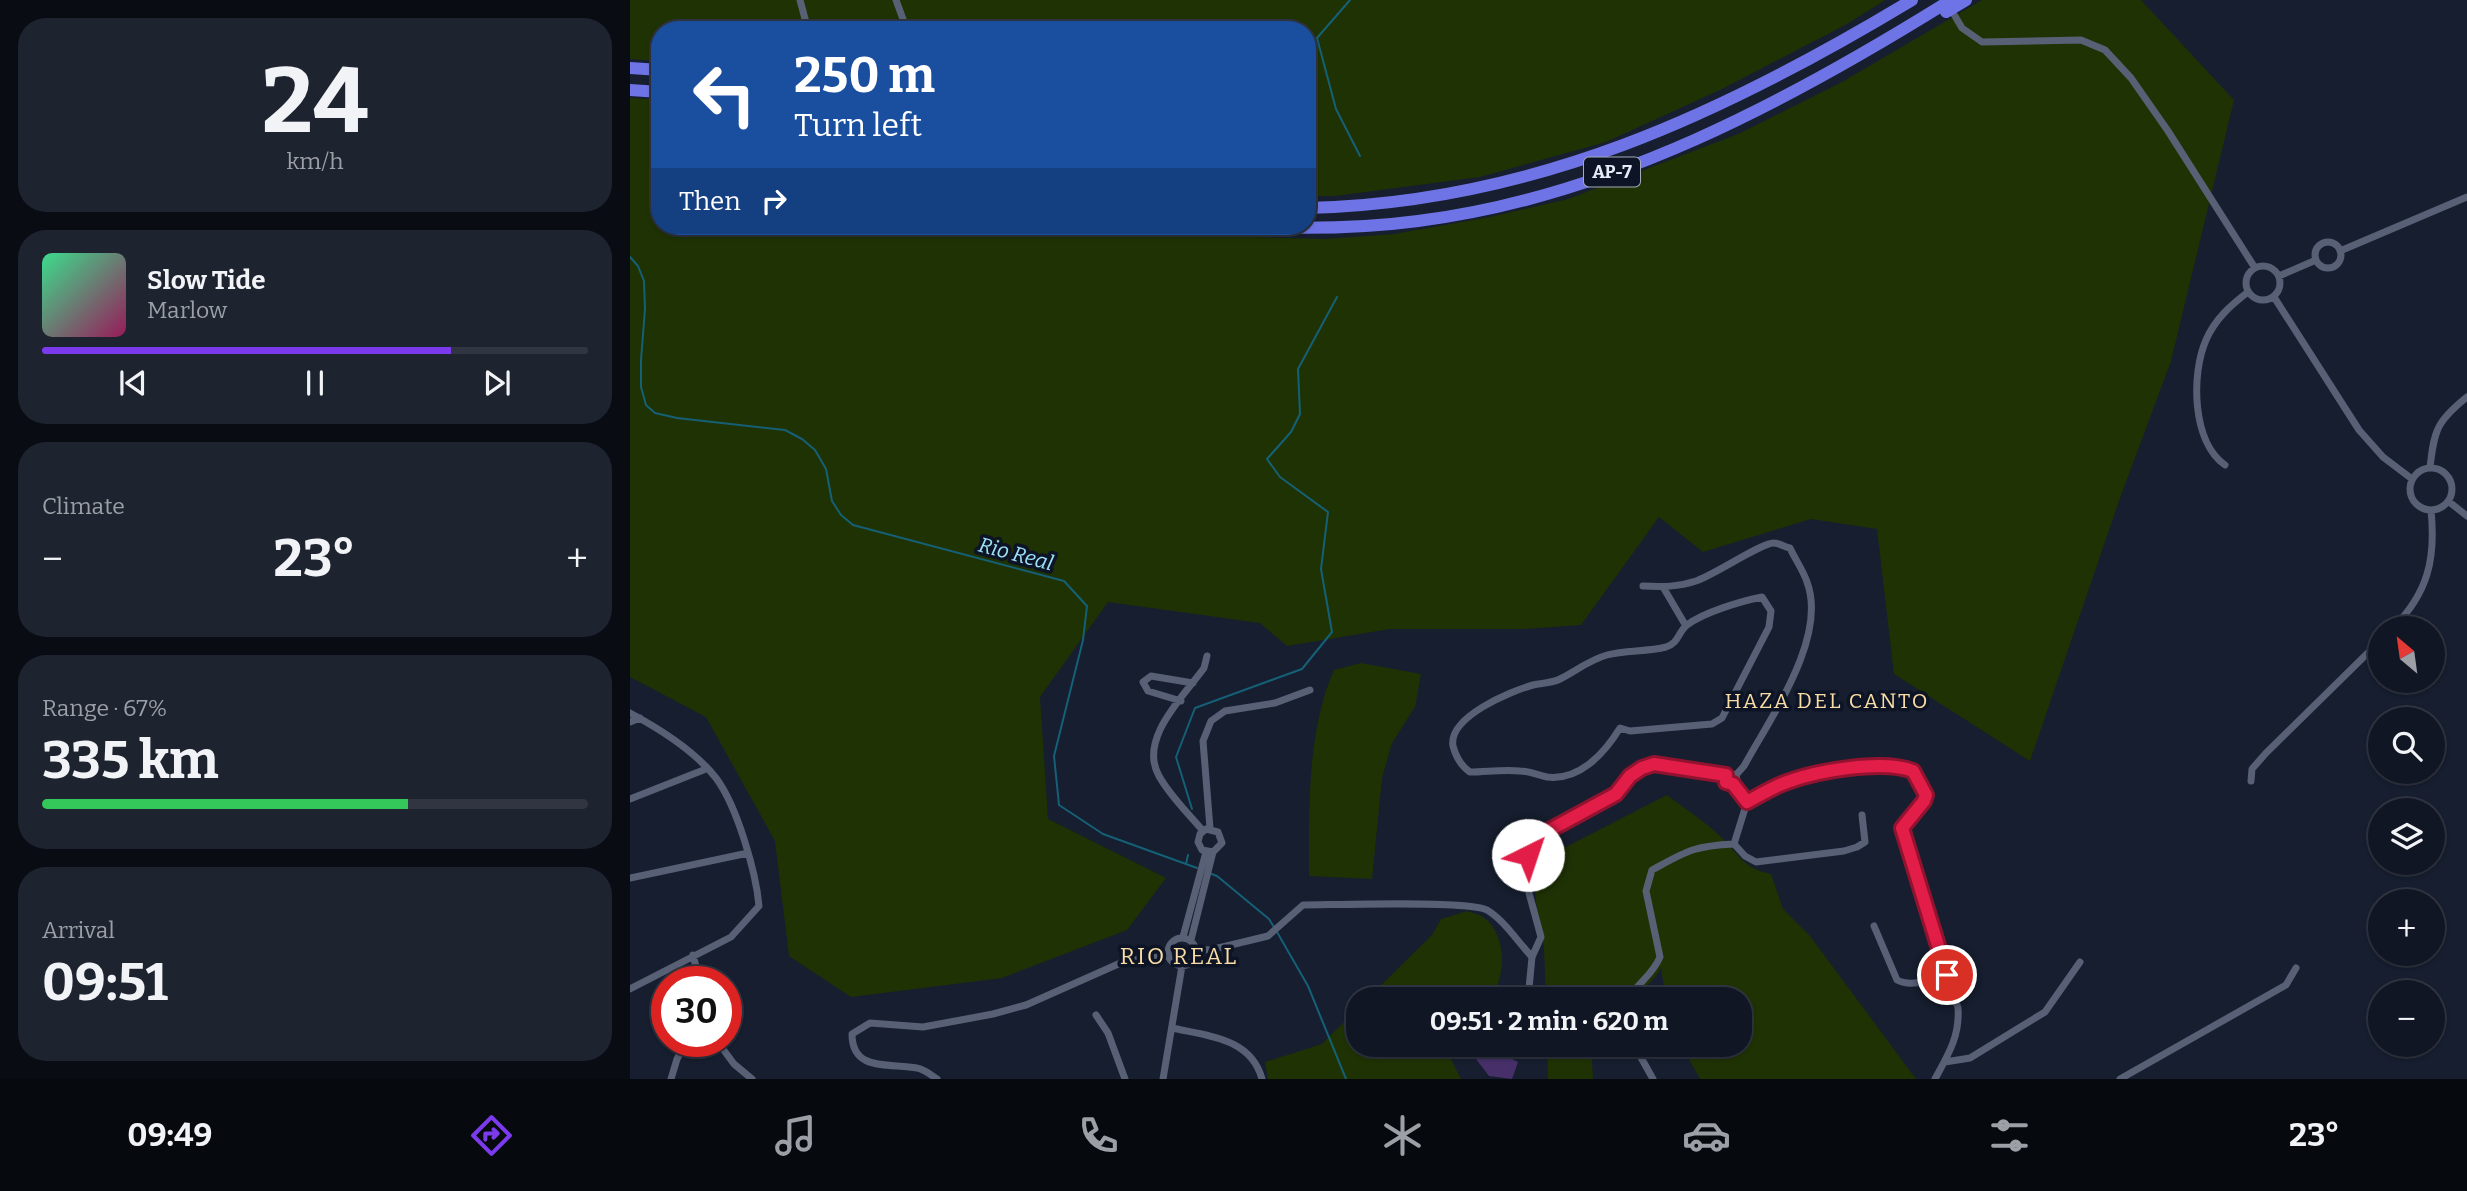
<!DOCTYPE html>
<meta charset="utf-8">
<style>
body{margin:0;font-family:Bitter,serif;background:#1e2330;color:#f1f3f6;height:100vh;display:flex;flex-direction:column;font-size:26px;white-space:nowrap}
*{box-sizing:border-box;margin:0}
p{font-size:23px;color:#9c9fa6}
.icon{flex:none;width:38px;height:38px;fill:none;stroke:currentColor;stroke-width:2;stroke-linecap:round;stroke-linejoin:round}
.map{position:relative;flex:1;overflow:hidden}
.side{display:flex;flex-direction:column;gap:18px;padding:18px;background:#090c13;width:630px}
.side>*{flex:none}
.top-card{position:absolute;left:21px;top:21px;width:665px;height:214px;border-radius:28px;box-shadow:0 2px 5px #0004,0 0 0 2px #303541;background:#1a4fa0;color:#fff;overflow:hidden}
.needle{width:46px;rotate:331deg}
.fabs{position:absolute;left:1738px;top:616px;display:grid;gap:14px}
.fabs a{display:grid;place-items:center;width:77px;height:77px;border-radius:50%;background:#101623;box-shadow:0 2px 5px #0004,0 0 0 2px #303541;font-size:35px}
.speed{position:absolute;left:21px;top:966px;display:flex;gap:14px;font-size:35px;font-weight:700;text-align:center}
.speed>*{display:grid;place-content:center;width:91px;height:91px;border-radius:50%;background:#101623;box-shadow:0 2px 5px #0004,0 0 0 2px #303541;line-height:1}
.speed .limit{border:10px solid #d22;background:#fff;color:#111}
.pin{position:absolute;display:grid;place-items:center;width:60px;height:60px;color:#fff;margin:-30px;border:4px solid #fff;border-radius:50%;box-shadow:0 2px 7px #0007}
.me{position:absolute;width:77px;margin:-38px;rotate:41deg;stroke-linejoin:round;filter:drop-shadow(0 0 5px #0008)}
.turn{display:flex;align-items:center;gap:24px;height:147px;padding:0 28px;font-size:32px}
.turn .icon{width:91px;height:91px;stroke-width:2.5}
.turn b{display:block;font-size:49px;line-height:60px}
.then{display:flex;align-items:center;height:66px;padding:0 28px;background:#0003;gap:14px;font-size:26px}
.big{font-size:52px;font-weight:700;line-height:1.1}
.side .tile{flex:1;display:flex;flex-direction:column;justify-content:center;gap:10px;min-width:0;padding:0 24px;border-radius:28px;background:#1e2330}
.side .dial{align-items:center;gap:0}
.dial b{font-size:91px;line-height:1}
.song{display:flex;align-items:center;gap:21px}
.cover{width:84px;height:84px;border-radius:10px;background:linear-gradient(135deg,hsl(150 70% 55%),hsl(330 70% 35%))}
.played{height:7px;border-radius:4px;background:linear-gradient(90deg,#7c3aed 75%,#303541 75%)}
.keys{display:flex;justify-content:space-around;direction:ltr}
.heat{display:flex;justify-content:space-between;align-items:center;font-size:38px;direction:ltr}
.charge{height:10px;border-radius:5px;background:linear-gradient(90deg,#34c759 67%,#303541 0)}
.trip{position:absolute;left:716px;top:987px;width:406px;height:70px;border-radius:28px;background:#101623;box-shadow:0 2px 5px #0004,0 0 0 2px #303541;font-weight:700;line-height:70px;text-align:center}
.tabs{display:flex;height:112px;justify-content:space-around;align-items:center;background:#06090e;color:#9c9fa6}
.tabs .icon{width:49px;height:49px}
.tabs .current{color:#7c3aed}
.tabs b{font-size:32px;color:#f1f3f6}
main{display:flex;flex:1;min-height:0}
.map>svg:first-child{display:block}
.green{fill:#1f3204}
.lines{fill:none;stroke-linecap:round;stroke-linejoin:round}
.stream{stroke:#156076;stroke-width:2}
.building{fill:#47306a}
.street{stroke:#576075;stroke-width:7}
.highway{stroke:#6e74e5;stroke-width:12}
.route-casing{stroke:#92132f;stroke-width:18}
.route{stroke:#e11d48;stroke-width:12}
.labels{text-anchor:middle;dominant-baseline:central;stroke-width:7;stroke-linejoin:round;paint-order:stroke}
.shield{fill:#0d1425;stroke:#a4aab8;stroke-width:2}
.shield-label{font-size:18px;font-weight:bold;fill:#e5ebf7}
.water-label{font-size:21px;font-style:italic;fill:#9de1fa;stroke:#0d1425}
.neighbourhood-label{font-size:21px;letter-spacing:2px;fill:#fadda4;stroke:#0d1425}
.quarter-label{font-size:23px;letter-spacing:2px;fill:#fadda4;stroke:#0d1425}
</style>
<main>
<section class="side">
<div class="tile dial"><b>24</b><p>km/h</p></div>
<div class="tile">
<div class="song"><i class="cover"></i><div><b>Slow Tide</b><p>Marlow</p></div></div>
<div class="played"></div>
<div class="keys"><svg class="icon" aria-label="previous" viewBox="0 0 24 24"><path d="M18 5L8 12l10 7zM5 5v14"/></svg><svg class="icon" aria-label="pause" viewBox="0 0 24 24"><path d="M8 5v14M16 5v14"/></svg><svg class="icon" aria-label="next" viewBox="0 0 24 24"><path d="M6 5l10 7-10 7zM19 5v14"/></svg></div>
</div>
<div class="tile"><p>Climate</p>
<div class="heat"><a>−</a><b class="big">23°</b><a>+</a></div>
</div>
<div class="tile"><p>Range · 67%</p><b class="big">335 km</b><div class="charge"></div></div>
<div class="tile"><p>Arrival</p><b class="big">09:51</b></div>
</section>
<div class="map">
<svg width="1837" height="1079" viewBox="0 0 1837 1079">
<rect width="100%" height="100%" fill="#161e2f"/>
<path class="green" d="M0,0h1255l-38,24 -125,65 -116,53 -126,35 -145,19h-28v-166h-647v31l-30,-2z
M1352,0h159l93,100 -63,261 -51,137 -90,263 -136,-87 -17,-145 -66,-10 -108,33 -44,-35 -78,108 -57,4h-134l-103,17 -27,-23 -152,-21 -68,95 8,122 118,59 -39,52 -125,48 -151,19 -62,-41 -14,-115 -69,-124 -76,-40v-579l30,2v126h510l83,11 72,2 69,-5 96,-17 78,-18 170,-65 104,-52z
M731,663l60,11 -6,33 -23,36 -10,35 -10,101 -63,-3c0,-66 -2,-146 25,-206z
M1037,795c17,13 37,26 53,41 19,18 22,32 51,38l12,35 27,27 106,143h-216l-19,-34h59v-46h-74l-5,-31c-7,13 -17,19 -24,31h-14l-19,-6 -2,6h-56l-2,-52 -5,-19 -5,-45 1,-9 11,-15 8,-6z
M837,911c5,2 12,3 16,6 25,17 23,62 7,82h-123l65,-64 9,-16z
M728,1008v37h99l-6,14 10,20h-193l-3,-17 57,-18z
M917,1045h44l2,34h-45z"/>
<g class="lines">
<path class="stream" d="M720,0l-33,38 19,71 24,47
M0,257l8,9 6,15 1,28 -4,51v27l5,18 9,8 22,5 108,12 17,9 13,11 11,19 6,32 9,14 12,10 211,56 23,25 -4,34 -29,116 5,49 44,29 94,34
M562,809l-16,-52 19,-49 107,-39 30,-37 -11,-63 7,-57 -48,-35 -13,-18 24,-27 9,-18 -2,-45 39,-72
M556,864l2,-9
M579,873l8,3 52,43 5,8
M647,932l31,54 38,93"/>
</g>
<path class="building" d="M852,1045h14l3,5 4,-3 6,4 -3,5 12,6 -6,17 -23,-3 -16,-21 5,-2 -2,-4z"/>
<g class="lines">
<path class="street" d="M170,0l8,30
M266,0l11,30
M1319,6l13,22 20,14 99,-2 24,10 26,28 37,53 87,137
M1685 255a13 13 0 1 1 26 0a13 13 0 1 1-26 0Z
M1710,251l127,-54
M1616 283a17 17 0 1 1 34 0a17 17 0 1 1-34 0Z
M1649,276l37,-16
M1644,297l85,133 24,27 29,22
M1595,465c-33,-23 -34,-91 -19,-125 9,-21 25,-35 42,-48
M1800,468c4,-38 7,-47 37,-71
M1780 489a21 21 0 1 1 42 0a21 21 0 1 1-42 0Z
M1818,501l19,15
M1013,586c19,1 35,1 53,-5 18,-6 67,-39 78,-38 5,0 11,4 16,5 5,11 13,22 17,34 21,56 -37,136 -63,184l-8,9
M1033,587l23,39
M1132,597l9,14 -2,16 -47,91 -10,6 -82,7 -10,-3c-16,26 -41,53 -73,49 -10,-2 -18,-6 -27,-6 -17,-2 -34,1 -50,1 -9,-6 -14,-15 -17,-26 -5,-29 58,-55 80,-61 9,-2 19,-2 27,-6 16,-8 29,-19 47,-24 19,-5 40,-3 59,-8 13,-4 12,-15 21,-22 17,-13 55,-24 75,-28z
M1763,628c35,-35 43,-69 38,-118
M551,701l-33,-10 -5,-9 8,-6 42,7
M0,713c30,16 65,38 86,65 21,28 40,94 43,128l-28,31 -101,52
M0,722l10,-4
M1621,781l1,-12 14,-16 114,-112
M1103,784l4,-4 -1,-5 -8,-2 -3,4 1,5 7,2 14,18
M0,799l76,-30
M580,828l-7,-87 8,-20 14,-10 50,-8 35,-13
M573,831c-15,-18 -33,-35 -44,-55 -21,-37 24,-79 45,-108l3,-12
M1104,844l13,-42c13,-7 26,-15 39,-20 30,-11 98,-23 128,-11l12,24 -2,6 -22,27 56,180c2,28 -10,47 -23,71
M0,878l118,-25
M1244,926l23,54c15,8 35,-1 50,-5
M553,937l23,-85
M538 952a14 14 0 1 1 28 0a14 14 0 1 1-28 0Z
M561,940l22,-88 9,-9 -4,-11 -12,-3 -6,5 -2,8 4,8 11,2
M567,949l13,1 58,-14 35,-31c29,0 167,-5 184,5 18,11 30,31 45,47
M63,955l7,27
M898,999l4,-42 9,-20 -12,-44 -1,-38 9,-18 79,-43 14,-18 24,-12 72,11
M999,999c8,-16 23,-23 31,-42l-14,-66 6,-21c35,-19 41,-24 82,-26l11,12 11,6 88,-11 13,-4 8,-5 -3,-27
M466,1015l12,18 17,46
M542,1028c36,8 79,10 90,51
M87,1041l17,23 18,15
M1004,1045l19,34
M1315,1062l25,-4 75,-46 35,-50
M41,1079l6,-20 10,-18
M307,1079c-6,-4 -13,-10 -20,-11 -28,-5 -65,4 -65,-34l18,-11 53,4 70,-13 33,-9 99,-44 43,-5
M533,1079l19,-113
M1490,1079l166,-94 10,-17"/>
<path class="highway" d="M1316,12l20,-12
M0,68l30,2
M0,90l30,2
M677,208c226,-5 416,-94 605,-208
M608,226c60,3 120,3 180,-5 192,-24 371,-120 533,-221"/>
</g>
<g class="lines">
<g class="route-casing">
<path id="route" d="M898,855l9,-18 79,-43 14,-18 12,-8 12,-4 72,11v7l7,2 14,18c13,-7 26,-15 40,-20 30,-11 96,-23 126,-11l13,24 -2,6 -22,27 45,147"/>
</g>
<use href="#route" class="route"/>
</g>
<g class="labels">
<rect class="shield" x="954" y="157.5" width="56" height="29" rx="5"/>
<g class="shield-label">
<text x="982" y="172">AP-7</text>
</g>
<g class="water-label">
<text transform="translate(386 554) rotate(15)">Rio Real</text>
</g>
<g class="neighbourhood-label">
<text x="1197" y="701">HAZA DEL CANTO</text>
</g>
<g class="quarter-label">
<text x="549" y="956">RIO REAL</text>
</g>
</g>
</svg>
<div class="fabs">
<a><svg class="needle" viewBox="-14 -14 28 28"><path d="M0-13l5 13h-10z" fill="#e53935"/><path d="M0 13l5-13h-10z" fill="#9c9fa6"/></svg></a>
<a><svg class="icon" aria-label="search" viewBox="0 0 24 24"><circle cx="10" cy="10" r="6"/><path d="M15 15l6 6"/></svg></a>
<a><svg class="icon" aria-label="layers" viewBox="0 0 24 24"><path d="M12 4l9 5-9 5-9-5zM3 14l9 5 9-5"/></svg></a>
<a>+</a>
<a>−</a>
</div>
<div class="speed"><div class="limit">30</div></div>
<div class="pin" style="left:1317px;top:975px;background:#d93025"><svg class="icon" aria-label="arrive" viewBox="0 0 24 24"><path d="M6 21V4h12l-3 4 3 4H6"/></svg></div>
<svg class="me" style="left:898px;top:855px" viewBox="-20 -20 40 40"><circle r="19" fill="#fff"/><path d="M0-13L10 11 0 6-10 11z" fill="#e11d48"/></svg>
<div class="trip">09:51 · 2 min · 620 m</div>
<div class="top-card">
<div class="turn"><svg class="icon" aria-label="left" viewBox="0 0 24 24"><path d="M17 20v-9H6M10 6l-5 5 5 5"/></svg><div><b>250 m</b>Turn left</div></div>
<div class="then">Then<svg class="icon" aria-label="right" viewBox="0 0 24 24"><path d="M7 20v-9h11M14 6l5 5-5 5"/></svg></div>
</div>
</div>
</main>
<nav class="tabs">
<b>09:49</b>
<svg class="icon current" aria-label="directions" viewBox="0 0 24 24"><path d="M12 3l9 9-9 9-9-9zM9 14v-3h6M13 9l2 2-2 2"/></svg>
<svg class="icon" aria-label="music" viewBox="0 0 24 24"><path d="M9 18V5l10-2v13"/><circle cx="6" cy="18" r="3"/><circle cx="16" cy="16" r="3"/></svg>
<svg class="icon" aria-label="phone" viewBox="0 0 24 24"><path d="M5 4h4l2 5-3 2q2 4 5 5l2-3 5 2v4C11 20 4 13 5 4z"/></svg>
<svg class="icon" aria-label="climate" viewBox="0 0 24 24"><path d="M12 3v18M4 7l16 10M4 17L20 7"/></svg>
<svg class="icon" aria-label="car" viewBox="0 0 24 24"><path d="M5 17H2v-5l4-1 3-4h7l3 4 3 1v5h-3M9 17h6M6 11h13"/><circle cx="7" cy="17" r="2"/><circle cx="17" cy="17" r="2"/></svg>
<svg class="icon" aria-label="filters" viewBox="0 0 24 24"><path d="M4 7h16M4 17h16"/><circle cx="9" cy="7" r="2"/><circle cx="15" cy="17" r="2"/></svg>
<b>23°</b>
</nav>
